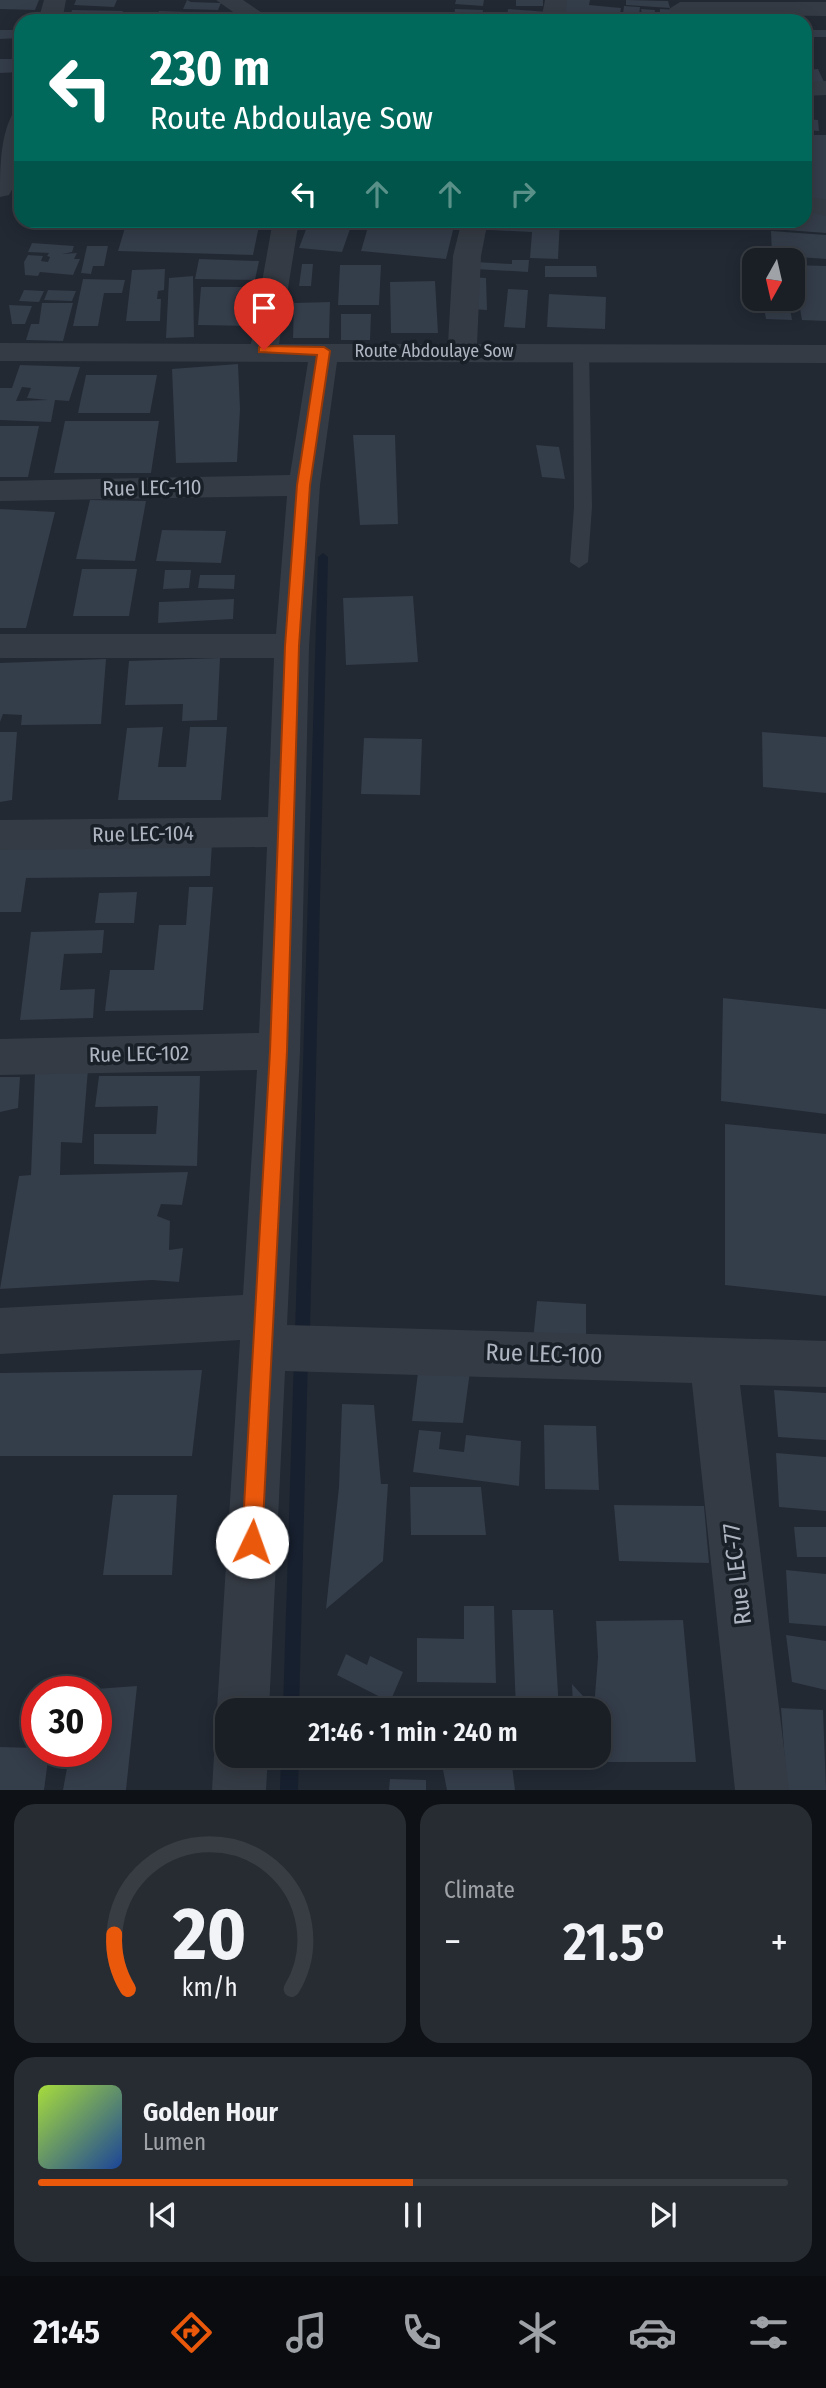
<!DOCTYPE html>
<meta charset="utf-8">
<style>
body{margin:0;font-family:"Fira Sans Condensed",sans-serif;background:#272c32;color:#f1f3f6;height:100vh;display:flex;flex-direction:column;font-size:26px;white-space:nowrap}
*{box-sizing:border-box;margin:0}
p{font-size:23px;color:#9fa2a7}
.icon{flex:none;width:38px;height:38px;fill:none;stroke:currentColor;stroke-width:2;stroke-linecap:round;stroke-linejoin:round}
.map{position:relative;height:1790px;overflow:hidden}
.side{display:flex;flex-direction:column;gap:14px;padding:14px;background:#0e1115;flex:1}
.side>*{flex:none}
.banner{position:absolute;left:14px;top:14px;width:798px;height:214px;border-radius:21px;box-shadow:0 4px 18px #0003,0 0 0 2px #383d43;background:#00695c;color:#fff;overflow:hidden}
.needle{width:46px;rotate:188deg}
.fabs{position:absolute;left:742px;top:248px;display:grid;gap:14px}
.fabs a{display:grid;place-items:center;width:63px;height:63px;border-radius:14px;background:#1a1f26;box-shadow:0 4px 18px #0003,0 0 0 2px #383d43;font-size:35px}
.speed{position:absolute;left:21px;top:1676px;display:flex;gap:14px;font-size:35px;font-weight:700;text-align:center}
.speed>*{display:grid;place-content:center;width:91px;height:91px;border-radius:50%;background:#1a1f26;box-shadow:0 4px 18px #0003,0 0 0 2px #383d43;line-height:1}
.speed .limit{border:10px solid #d22;background:#fff;color:#111}
.pin{position:absolute;display:grid;place-items:center;width:60px;height:60px;color:#fff;margin:-72px -30px;border-radius:50% 50% 50% 0;rotate:-45deg;box-shadow:0 0 7px #0007}
.pin .icon{rotate:45deg}
.me{position:absolute;width:77px;margin:-38px;rotate:3deg;stroke-linejoin:round;filter:drop-shadow(0 0 5px #0008)}
.turn{display:flex;align-items:center;gap:24px;height:147px;padding:0 21px;font-size:32px}
.turn .icon{width:91px;height:91px;stroke-width:2.5}
.turn b{display:block;font-size:49px;line-height:60px}
.lanes{display:flex;align-items:center;height:66px;padding:0 21px;background:#0003;justify-content:center;gap:35px;direction:ltr}
.lanes .off{opacity:.35}
.big{font-size:52px;font-weight:600;line-height:1.1}
.side .tile{flex:1;display:flex;flex-direction:column;justify-content:center;gap:10px;min-width:0;padding:0 24px;border-radius:21px;background:#272c32}
.side .dial{align-items:center;gap:0}
.dial svg{height:182px;overflow:visible;fill:none;stroke:#383d43;stroke-width:7;stroke-linecap:round;text-anchor:middle}
.dial text{fill:#f1f3f6;stroke:none}
.song{display:flex;align-items:center;gap:21px}
.cover{width:84px;height:84px;border-radius:10px;background:linear-gradient(135deg,hsl(80 70% 55%),hsl(220 70% 35%))}
.played{height:7px;border-radius:4px;background:linear-gradient(90deg,#ea580c 50%,#383d43 50%)}
.keys{display:flex;justify-content:space-around;direction:ltr}
.heat{display:flex;justify-content:space-between;align-items:center;font-size:38px;direction:ltr}
.side .tiles{flex:1;display:grid;gap:14px;grid-template-columns:1fr 1fr}
.tile:last-child{grid-column:span 2}
.trip{position:absolute;left:215px;top:1698px;width:396px;height:70px;border-radius:21px;background:#1a1f26;box-shadow:0 4px 18px #0003,0 0 0 2px #383d43;font-weight:600;line-height:70px;text-align:center}
.tabs{display:flex;height:112px;justify-content:space-around;align-items:center;background:#0a0c0f;color:#9fa2a7}
.tabs .icon{width:49px;height:49px}
.tabs .current{color:#ea580c}
.tabs b{font-size:32px;color:#f1f3f6}
.map>svg:first-child{display:block}
.lines{fill:none;stroke-linecap:round;stroke-linejoin:round}
.stream{fill:#17202f;fill-rule:evenodd}
.building{fill:#343d4a;fill-rule:evenodd}
.lane{fill:#353b44;fill-rule:evenodd}
.street{fill:#353b44;fill-rule:evenodd}
.route{fill:#ea580c;stroke:#983908;stroke-width:2}
.labels{text-anchor:middle;dominant-baseline:central;stroke-width:7;stroke-linejoin:round;paint-order:stroke}
.far-street-label{font-size:18px;fill:#afb5c1;stroke:#1a2028}
.street-label{font-size:21px;fill:#afb5c1;stroke:#1a2028}
.near-street-label{font-size:24px;fill:#afb5c1;stroke:#1a2028}
</style>
<div class="map">
<svg width="826" height="1790" viewBox="0 0 826 1790">
<rect width="100%" height="100%" fill="#222933"/>
<g class="lines">
<path class="stream" d="M323,553l5,4 -18,771 3,2 2,5 -2,5 -5,2 -11,-2 -2,-5 23,-778z
M301,1350l5,2 2,5 -9,353h-16l11,-353 2,-5z
M281,1755h18l-1,35h-18z"/>
</g>
<path class="building" d="M0,0h39l-4,10 -35,-1z
M76,0h41l-3,7 -40,-2z
M187,0l4,2 30,1 -3,7 -35,-1z
M456,0h28l-1,6 -28,-2z
M516,0h27v6h-27z
M566,0h24l-1,5 32,3 -2,13 -56,-6z
M626,0l42,1 2,7 -44,-3z
M624,6l16,1 -1,8 -16,-1z
M455,9l28,1 -1,7 -28,-1z
M508,9l40,3 -1,9h-36l1,-5h-5z
M641,9l14,1 -1,7h6v-8l17,1 -1,9 -33,2z
M72,10l51,1 -3,10h-51z
M159,11l27,1 -1,5 6,1 2,-6 23,1 -2,8h-58z
M683,11l35,4 1,6h-35z
M723,11l50,3 5,7h-49l1,-6z
M0,30h21v8l-21,1z
M805,30h21v7h-21z
M0,59h21l-1,13 -20,1z
M818,69l6,13 -19,1v-13z
M805,119l13,1 1,11 -14,-1z
M805,135h21v65l-20,-1z
M805,210l21,4v19l-53,-4 5,-9h27z
M36,220h48l-1,5h-48z
M370,220l84,6 -8,33 -85,-8z
M491,220h69l-2,39 -28,-1 2,-26 -42,-2z
M732,220h34l-2,7z
M127,221l132,5 -6,29 -135,-4z
M308,224l42,5 -8,23 -43,-4z
M771,231l55,4v24l-54,-4z
M32,243l42,3 -2,6 -10,2 15,-1 -3,6h6l-7,16 -33,-3 -2,4 -13,-1 -1,-13 4,-7 15,1 -2,5 7,1 2,-5 -3,-1 2,-3 -21,-1z
M87,246h21l-4,20h-11l-2,8 -10,-1z
M199,259l60,2 -4,19 -60,-1z
M512,260h17l-1,12 -53,-3 1,-7 36,2z
M302,264h11l-2,22h-12z
M340,265h41l-2,40h-41z
M794,265l32,1v55l-24,-1 -3,-17h-52l-6,-27h13v23h39z
M545,266h51l1,11h-52z
M165,269l-1,21 -6,1 -1,8h4l-1,22h-34l6,-51z
M193,276l1,61 -28,1 3,-60z
M471,277l15,1 1,32 -16,-1z
M83,279l42,1 -3,13h-18l-6,33h-25z
M435,281l3,52h-47l-1,-51z
M201,287h57l-4,39 -56,-1z
M508,289l20,1 -3,38 -21,-1z
M24,290l20,1 -5,11 -20,-1z
M48,290l28,1 -4,10 -28,-1z
M549,294l57,3 -1,32 -58,-2z
M330,302l-1,36h-36l1,-35z
M42,303h31l-10,38 -37,-1 5,-16h8z
M9,305l23,1 -7,18h-13z
M764,307l26,1 2,12 -26,-1z
M341,314h30l-1,26h-29z
M238,364l2,45 -3,53 -61,1 -4,-94z
M20,365l60,2 -11,34 -14,-1 -4,22 -51,-2v-32h12zM22,387l9,1 -4,10 21,2 -32,1z
M86,375h71l-7,38h-72z
M65,421h94l-8,52h-97z
M0,426h39l-11,51h-28z
M353,435h42l3,89 -38,1z
M536,445l23,2 6,32 -23,-2z
M90,500l56,1 -11,60 -59,-2z
M0,509l55,3 -29,116h-26z
M162,530l64,1 -5,32 -65,-2z
M82,569h55l-8,47h-56z
M165,570h26l-2,18 -26,1z
M200,575h35l-1,14 -36,-1z
M413,596l5,66 -72,3 -3,-67z
M234,599l-1,20 -75,4 1,-21z
M220,658l-3,62 -35,1 1,-17 -58,1 4,-44z
M106,659l-5,65 -80,1 1,-10 -19,-1 -3,8v-59z
M163,727l-5,40h28l4,-40h37l-6,73h-103l9,-72z
M0,732h17l-5,68 -12,2z
M762,732l64,5v56l-63,-6z
M364,738l58,1 -2,56 -59,-1z
M212,843l-2,33 -184,2 -5,34h-21v-66z
M189,887h24l-10,123 -98,1 5,-41h44l5,-45h27z
M137,892l-3,31h-39l4,-30z
M104,930l-2,23 -38,1 -4,36 35,-1 -2,29 -73,2 11,-88z
M723,998l103,11v105l-105,-13z
M88,1069l-6,74 -21,-1 -1,33 128,-3 -6,33 -21,-1 -4,12 13,5 -1,29 14,-2 -4,34 -27,-2 -152,9 19,-113 12,-1 4,-103z
M99,1076h101l-3,90 -103,-2v-30h62l2,-28 -63,1z
M0,1077h20l-2,31 -18,4z
M725,1124l101,10v162l-101,-11z
M537,1301l49,3v32l-54,14z
M420,1356l51,8 -8,59 -51,-2z
M202,1370l-10,86h-192v-83z
M774,1390l52,3v47l-48,-3z
M342,1404l32,1 7,79h7l-5,77 -57,48 13,-122z
M544,1425l52,1 3,64 -54,-1z
M419,1430l22,2 -2,17 25,3 2,-17 55,6 -2,45 -106,-14z
M776,1453l50,4v54l-47,-4z
M410,1487h71l5,48h-75z
M113,1495h64l-5,80h-69z
M614,1505l90,1 5,57 -90,-2z
M794,1527h32v30h-29z
M786,1570l40,4v52l-37,-3z
M464,1606h30l2,77 -79,-1v-44l47,1z
M512,1610h41l6,100h-43z
M683,1620l13,142h-98l-7,-7h7v-45h-25l-1,-26 22,24 4,-51 -2,-36z
M786,1635l40,6v49l-34,-8z
M346,1654l21,11 3,-9 33,16 -13,30 -53,-27z
M137,1686l-11,104h-63l7,-38h26v-60l-14,-2z
M781,1708l42,2 3,80h-39z
M0,1747l37,1v4h12l-5,38h-44z
M441,1760l71,6 3,24h-68z
M390,1779l36,1v10h-37z"/>
<g class="lines">
<path class="lane" d="M581,346l8,5 3,156 -4,55 -9,6 -9,-6 4,-55 -1,-156z"/>
<path class="street" d="M44,0h22l-4,21h-24z
M216,0h27l31,21h-28z
M545,0h22l-2,21h-24z
M680,2h146v14l-154,-2 -3,-5z
M826,81v14l-21,1v-14z
M21,113c0,26 4,58 -12,82l-9,2c0,-27 0,-59 12,-82z
M805,195l21,5v16l-21,-5z
M273,220h26l-20,124h169l5,-88 9,-36h26l-7,36 -4,88 349,1v18l-489,-1 -17,123 -11,161 -9,405 -13,274 539,16v46l-86,-2 49,405h-54l-43,-407 -407,-12 -16,339h-41v20l-11,-20 23,-370 -240,14v-46l243,-13 14,-225 -257,5v-36l259,-6 8,-186 -267,3v-30l268,-3 6,-159h-274v-24h276l11,-138 -287,5v-20l290,-6 18,-113 -308,-1v-18l251,1z
M228,1734v21h40l-2,35h-54l2,-35 8,-19z"/>
</g>
<path class="route" d="M264,346l60,1 6,4 -20,134 -11,161 -12,405 -25,491 -3,7 -7,3 -7,-3 -3,-7 28,-491 15,-405 12,-161 20,-130 -58,-3v-5z"/>
<g class="labels">
<g class="far-street-label">
<text x="434" y="351">Route Abdoulaye Sow</text>
</g>
<g class="street-label">
<text transform="translate(152 488) rotate(-1)">Rue LEC-110</text>
<text transform="translate(143 834) rotate(-1)">Rue LEC-104</text>
<text transform="translate(139 1054) rotate(-1)">Rue LEC-102</text>
</g>
<g class="near-street-label">
<text transform="translate(544 1354) rotate(2)">Rue LEC-100</text>
<text transform="translate(737 1574) rotate(-97)">Rue LEC-77</text>
</g>
</g>
</svg>
<div class="fabs">
<a><svg class="needle" viewBox="-14 -14 28 28"><path d="M0-13l5 13h-10z" fill="#e53935"/><path d="M0 13l5-13h-10z" fill="#9fa2a7"/></svg></a>
</div>
<div class="speed"><div class="limit">30</div></div>
<div class="pin" style="left:264px;top:350px;background:#d93025"><svg class="icon" aria-label="arrive" viewBox="0 0 24 24"><path d="M6 21V4h12l-3 4 3 4H6"/></svg></div>
<svg class="me" style="left:252px;top:1542px" viewBox="-20 -20 40 40"><circle r="19" fill="#fff"/><path d="M0-13L10 11 0 6-10 11z" fill="#ea580c"/></svg>
<div class="trip">21:46 · 1 min · 240 m</div>
<div class="banner">
<div class="turn"><svg class="icon" aria-label="left" viewBox="0 0 24 24"><path d="M17 20v-9H6M10 6l-5 5 5 5"/></svg><div><b>230 m</b>Route Abdoulaye Sow</div></div>
<div class="lanes"><svg class="icon" aria-label="left" viewBox="0 0 24 24"><path d="M17 20v-9H6M10 6l-5 5 5 5"/></svg><svg class="icon off" aria-label="ahead" viewBox="0 0 24 24"><path d="M12 20V5M6 11l6-6 6 6"/></svg><svg class="icon off" aria-label="ahead" viewBox="0 0 24 24"><path d="M12 20V5M6 11l6-6 6 6"/></svg><svg class="icon off" aria-label="right" viewBox="0 0 24 24"><path d="M7 20v-9h11M14 6l5 5-5 5"/></svg></div>
</div>
</div>
<section class="side">
<div class="tiles">
<div class="tile dial"><svg viewBox="0 0 100 80">
<path d="M14 69A42 42 0 1 1 86 69"/>
<path d="M14 69A42 42 0 0 1 8 45" stroke="#ea580c"/>
<text x="50" y="56" font-size="32" font-weight="700">20</text>
<text x="50" y="72" font-size="11">km/h</text>
</svg></div>
<div class="tile"><p>Climate</p>
<div class="heat"><a>−</a><b class="big">21.5°</b><a>+</a></div>
</div>
<div class="tile">
<div class="song"><i class="cover"></i><div><b>Golden Hour</b><p>Lumen</p></div></div>
<div class="played"></div>
<div class="keys"><svg class="icon" aria-label="previous" viewBox="0 0 24 24"><path d="M18 5L8 12l10 7zM5 5v14"/></svg><svg class="icon" aria-label="pause" viewBox="0 0 24 24"><path d="M8 5v14M16 5v14"/></svg><svg class="icon" aria-label="next" viewBox="0 0 24 24"><path d="M6 5l10 7-10 7zM19 5v14"/></svg></div>
</div>
</div>
</section>
<nav class="tabs">
<b>21:45</b>
<svg class="icon current" aria-label="directions" viewBox="0 0 24 24"><path d="M12 3l9 9-9 9-9-9zM9 14v-3h6M13 9l2 2-2 2"/></svg>
<svg class="icon" aria-label="music" viewBox="0 0 24 24"><path d="M9 18V5l10-2v13"/><circle cx="6" cy="18" r="3"/><circle cx="16" cy="16" r="3"/></svg>
<svg class="icon" aria-label="phone" viewBox="0 0 24 24"><path d="M5 4h4l2 5-3 2q2 4 5 5l2-3 5 2v4C11 20 4 13 5 4z"/></svg>
<svg class="icon" aria-label="climate" viewBox="0 0 24 24"><path d="M12 3v18M4 7l16 10M4 17L20 7"/></svg>
<svg class="icon" aria-label="car" viewBox="0 0 24 24"><path d="M5 17H2v-5l4-1 3-4h7l3 4 3 1v5h-3M9 17h6M6 11h13"/><circle cx="7" cy="17" r="2"/><circle cx="17" cy="17" r="2"/></svg>
<svg class="icon" aria-label="filters" viewBox="0 0 24 24"><path d="M4 7h16M4 17h16"/><circle cx="9" cy="7" r="2"/><circle cx="15" cy="17" r="2"/></svg>
</nav>
